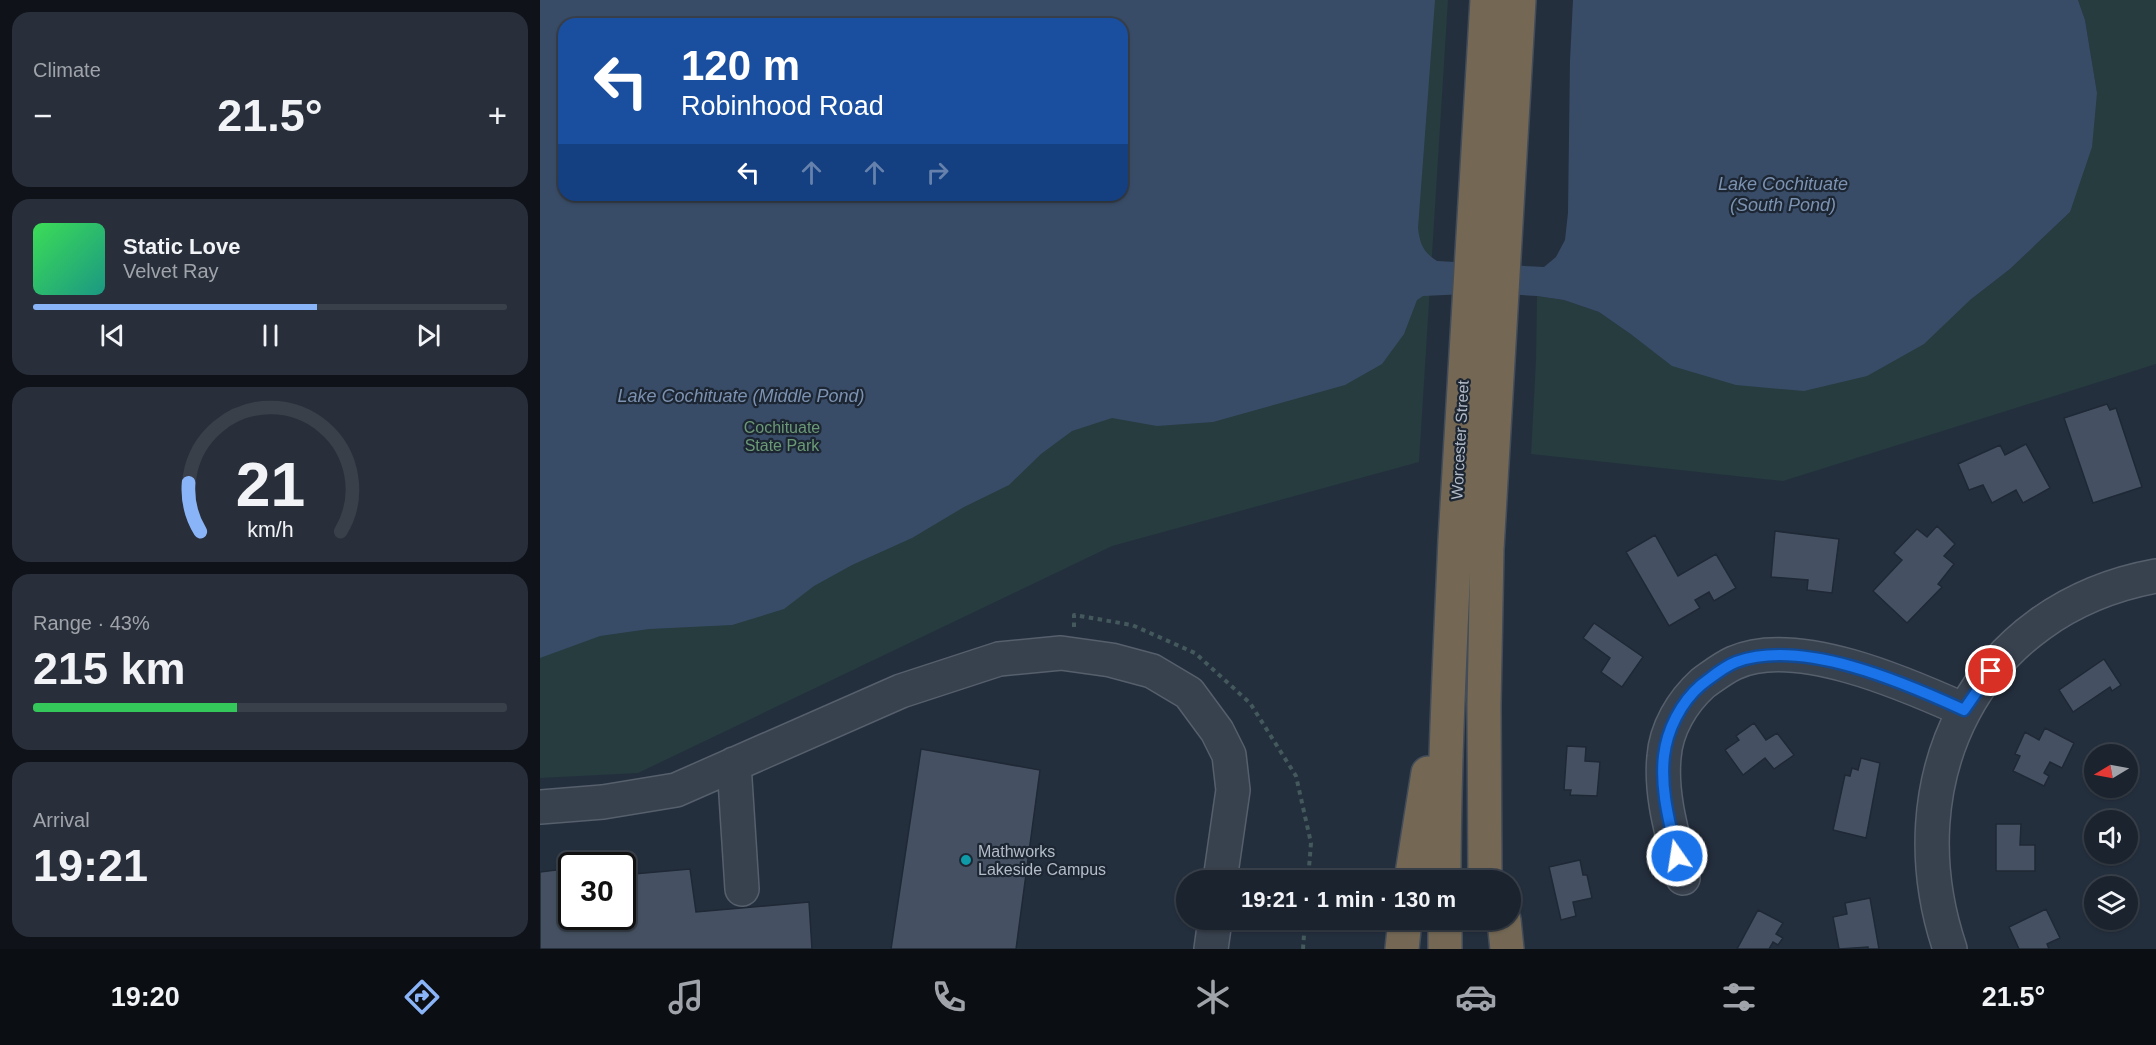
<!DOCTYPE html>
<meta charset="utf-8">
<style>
body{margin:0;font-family:Helvetica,sans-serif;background:#282f3a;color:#f1f3f6;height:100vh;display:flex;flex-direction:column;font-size:22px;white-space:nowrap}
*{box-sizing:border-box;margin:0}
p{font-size:20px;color:#a0a4aa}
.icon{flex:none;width:33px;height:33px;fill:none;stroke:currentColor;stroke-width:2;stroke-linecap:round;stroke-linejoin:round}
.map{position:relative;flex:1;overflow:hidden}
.details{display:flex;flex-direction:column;gap:12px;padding:12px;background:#0f1319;width:540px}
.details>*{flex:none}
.banner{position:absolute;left:18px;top:18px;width:570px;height:183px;border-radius:18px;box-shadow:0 2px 4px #0004,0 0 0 2px #39404a;background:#1a4fa0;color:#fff;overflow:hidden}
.needle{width:39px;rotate:260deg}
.buttons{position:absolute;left:1544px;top:744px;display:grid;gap:12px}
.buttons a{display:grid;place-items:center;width:54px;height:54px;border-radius:50%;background:#1b232e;box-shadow:0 2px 4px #0004,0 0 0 2px #39404a;font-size:30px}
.speed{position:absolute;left:18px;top:852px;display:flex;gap:12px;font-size:30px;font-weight:700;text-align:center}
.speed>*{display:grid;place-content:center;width:78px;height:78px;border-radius:50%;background:#1b232e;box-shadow:0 2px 4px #0004,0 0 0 2px #39404a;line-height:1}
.speed .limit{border:3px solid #111;border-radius:9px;background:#fff;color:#111}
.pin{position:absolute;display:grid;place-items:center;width:51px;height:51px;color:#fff;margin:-26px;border:3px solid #fff;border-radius:50%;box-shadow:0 2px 6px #0007}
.me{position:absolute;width:66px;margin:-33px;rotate:347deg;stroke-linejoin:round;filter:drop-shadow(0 0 4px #0008)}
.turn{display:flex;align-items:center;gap:21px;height:126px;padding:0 24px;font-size:27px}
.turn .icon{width:78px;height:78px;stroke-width:2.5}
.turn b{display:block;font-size:42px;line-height:51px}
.lanes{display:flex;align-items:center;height:57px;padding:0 24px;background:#0003;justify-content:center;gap:30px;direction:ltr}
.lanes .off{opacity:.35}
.big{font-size:45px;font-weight:700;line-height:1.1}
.details .card{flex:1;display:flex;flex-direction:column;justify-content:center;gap:9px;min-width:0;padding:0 21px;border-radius:18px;background:#282f3a}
.details .dial{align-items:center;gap:0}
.dial svg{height:156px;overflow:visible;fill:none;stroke:#39404a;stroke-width:7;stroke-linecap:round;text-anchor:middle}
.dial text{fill:#f1f3f6;stroke:none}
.song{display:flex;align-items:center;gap:18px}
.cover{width:72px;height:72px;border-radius:9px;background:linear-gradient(135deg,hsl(130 70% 55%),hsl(170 70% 35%))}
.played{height:6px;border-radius:3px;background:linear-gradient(90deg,#8ab4f8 60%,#39404a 60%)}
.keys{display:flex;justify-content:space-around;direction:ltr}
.heat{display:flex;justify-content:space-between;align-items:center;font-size:33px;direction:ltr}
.charge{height:9px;border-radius:4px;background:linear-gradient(90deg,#34c759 43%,#39404a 0)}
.trip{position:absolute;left:636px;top:870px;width:345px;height:60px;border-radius:30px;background:#1b232e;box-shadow:0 2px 4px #0004,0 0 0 2px #39404a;font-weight:700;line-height:60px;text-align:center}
.menu{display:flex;height:96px;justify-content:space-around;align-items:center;background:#0b0e12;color:#a0a4aa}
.menu .icon{width:42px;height:42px}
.menu .selected{color:#8ab4f8}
.menu b{font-size:27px;color:#f1f3f6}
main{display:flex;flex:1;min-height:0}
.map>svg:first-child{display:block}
.green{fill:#263c3f;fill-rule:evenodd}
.water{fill:#394c67;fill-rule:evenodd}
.building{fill:#455162;stroke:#1f2835;stroke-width:1.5}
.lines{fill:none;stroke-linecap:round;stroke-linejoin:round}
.minor-casing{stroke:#565f6c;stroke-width:36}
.highway-casing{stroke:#434c59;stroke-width:36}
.path{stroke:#44595c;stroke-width:4;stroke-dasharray:4.5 4.5;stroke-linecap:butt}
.minor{stroke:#38414e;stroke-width:33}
.highway{stroke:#746855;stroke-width:33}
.route-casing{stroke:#114b97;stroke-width:15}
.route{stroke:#1a73e8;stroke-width:10}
.culture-dot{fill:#0f9aa8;stroke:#1d2633;stroke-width:2}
.labels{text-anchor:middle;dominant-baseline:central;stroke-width:4.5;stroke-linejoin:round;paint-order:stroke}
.park-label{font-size:16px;fill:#6b9a76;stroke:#1d2633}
.street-label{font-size:16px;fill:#b4bcc9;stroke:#1d2633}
.poi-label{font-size:16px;fill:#b4bcc9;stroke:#1d2633;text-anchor:start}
.water-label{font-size:18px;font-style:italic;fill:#7c92b1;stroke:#1d2633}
</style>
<main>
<section class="details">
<div class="card"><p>Climate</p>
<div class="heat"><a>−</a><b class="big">21.5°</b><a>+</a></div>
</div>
<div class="card">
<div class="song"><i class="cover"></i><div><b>Static Love</b><p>Velvet Ray</p></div></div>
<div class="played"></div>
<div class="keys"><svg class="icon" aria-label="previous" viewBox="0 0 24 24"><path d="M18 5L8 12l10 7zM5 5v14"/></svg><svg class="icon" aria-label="pause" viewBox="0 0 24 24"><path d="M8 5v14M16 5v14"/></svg><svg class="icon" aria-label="next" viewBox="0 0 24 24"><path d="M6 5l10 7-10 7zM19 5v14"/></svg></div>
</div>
<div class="card dial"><svg viewBox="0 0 100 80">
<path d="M14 69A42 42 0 1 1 86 69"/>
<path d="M14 69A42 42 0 0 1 8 44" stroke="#8ab4f8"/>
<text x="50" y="56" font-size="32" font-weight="700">21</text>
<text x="50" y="72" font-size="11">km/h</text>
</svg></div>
<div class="card"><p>Range · 43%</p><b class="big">215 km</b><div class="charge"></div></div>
<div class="card"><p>Arrival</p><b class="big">19:21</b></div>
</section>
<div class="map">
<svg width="1616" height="949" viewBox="0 0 1616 949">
<rect width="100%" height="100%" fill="#242f3e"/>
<path class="green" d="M0,0h908l-29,462 -307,84 -474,227 -98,5zM24,24h558v171h-558z
M1538,0h78v364l-373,117 -252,-27 5,-94 1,-64 27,4 35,12 33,23 338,-35 40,-31 60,-57 27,-119 -12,-73z"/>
<path class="water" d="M0,0h895l-17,228c2,16 5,24 19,33l107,6 12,-10 9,-17 3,-27 2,-152 3,-61h505l7,20 12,73 -5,54 -22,65 -60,57 -40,31 -46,44 -57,32 -63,15 -68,-6 -64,-19 -40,-31 -33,-23 -35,-12 -27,-4 -50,-3 -64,3 -6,4 -13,34 -22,30 -37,21 -132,37 -56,4 -45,-8 -40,13 -31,23 -32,31 -45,22 -52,31 -60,27 -38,21 -30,23 -52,16 -83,4 -49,7 -60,22zM24,24h558v171h-558z"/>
<path class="building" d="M1567,404l3,6 6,-2 26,79 -49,16 -29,-85z
M1486,444l24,44 -27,15 -7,-13 -24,13 -9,-18 -14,5 -11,-26 42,-19 5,10z
M1397,526l18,18 -11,12 10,8 -16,20 4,3 -35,36 -34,-32 29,-31 -8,-7 23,-24 10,8z
M1235,531l64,8 -7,54 -25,-3 1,-10 -37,-3z
M1115,535l23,41 38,-22 20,34 -22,13 -5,-9 -14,8 5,8 -31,18 -43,-74z
M1054,623l49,34 -21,30 -21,-15 9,-14 -27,-20z
M1564,659l17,26 -9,6 -2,-4 -37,25 -14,-22z
M1214,723l12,17 11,-7 17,22 -20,14 -9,-11 -22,17 -18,-25 14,-10 -3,-4z
M1505,728l29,15 -12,25 -12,-6 -6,11 5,3 -5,10 -31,-15 7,-15 -5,-2 10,-22 14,8z
M1027,746l19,1 -1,14 15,1 -3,34 -27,-1 1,-5h-7z
M381,749l119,21 -24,179h-125z
M1321,758l19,5 -14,75 -33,-8 12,-55 5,1 2,-8 6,2z
M1456,824h25l-1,21h15v26h-39z
M1040,860l3,15h4l5,23 -19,4 3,14 -15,4 -12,-53z
M32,868v48h50v-41l68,-6 6,43 113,-10 3,47h-272v-77z
M1330,898l9,51h-11v-2l-29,2 -6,-32 14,-3 -2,-11z
M1506,909l14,29 -13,6 2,5h-30l-10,-22z
M1218,910l25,13 -7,11 7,4 -5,7 -5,-3 -4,7h-32z"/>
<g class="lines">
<g class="minor-casing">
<path id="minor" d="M194,764l8,125
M0,807l63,-5 73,-12 225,-99 98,-32 62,-6 50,7 41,11 37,22 28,38 12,24 4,35 -13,90
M1143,878c-9,-39 -23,-80 -19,-121 2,-28 18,-55 39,-74 10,-7 20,-15 31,-20 61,-28 172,21 230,47
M671,949l4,-29
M1410,949c-57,-168 25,-340 206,-373"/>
</g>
<g class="highway-casing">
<path id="highway" d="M871,880l17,-107
M904,880c0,-113 6,-227 11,-340 9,-180 20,-360 32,-540
M945,880l-1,-175 3,-156 32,-549
M905,920v29
M964,920l3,29
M862,949l3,-29"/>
</g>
<path class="path" d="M534,627v-12l58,10 63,28 55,50 46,73 15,67 -3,37
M763,949l2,-29"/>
<use href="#minor" class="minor"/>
<use href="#highway" class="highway"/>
</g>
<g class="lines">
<g class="route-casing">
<path id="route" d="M1137,856c-7,-32 -17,-66 -13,-100 3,-26 17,-54 37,-71 11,-8 22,-18 35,-23 66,-24 167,20 228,48l27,-39"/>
</g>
<use href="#route" class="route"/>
</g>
<circle class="culture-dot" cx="426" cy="860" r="6"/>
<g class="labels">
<g class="park-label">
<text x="242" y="427">Cochituate<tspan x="242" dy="18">State Park</tspan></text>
</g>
<g class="street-label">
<text transform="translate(920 440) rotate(-87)">Worcester Street</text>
</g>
<g class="poi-label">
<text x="438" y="851">Mathworks<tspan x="438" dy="18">Lakeside Campus</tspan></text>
</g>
<g class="water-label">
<text x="1243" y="184">Lake Cochituate<tspan x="1243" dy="21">(South Pond)</tspan></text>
<text x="201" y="396">Lake Cochituate (Middle Pond)</text>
</g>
</g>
</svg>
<div class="buttons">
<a><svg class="needle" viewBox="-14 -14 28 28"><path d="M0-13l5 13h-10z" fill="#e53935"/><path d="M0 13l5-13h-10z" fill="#a0a4aa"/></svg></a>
<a><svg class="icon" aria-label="sound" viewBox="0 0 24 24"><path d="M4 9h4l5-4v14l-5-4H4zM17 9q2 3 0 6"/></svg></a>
<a><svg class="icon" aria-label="layers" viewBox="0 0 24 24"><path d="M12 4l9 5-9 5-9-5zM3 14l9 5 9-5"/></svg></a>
</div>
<div class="speed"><div class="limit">30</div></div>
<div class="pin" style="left:1451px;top:671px;background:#d93025"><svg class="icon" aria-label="arrive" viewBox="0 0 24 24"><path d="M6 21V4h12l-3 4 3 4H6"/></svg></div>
<svg class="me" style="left:1137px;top:856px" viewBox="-20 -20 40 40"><circle r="17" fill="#1a73e8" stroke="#fff" stroke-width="3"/><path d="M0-11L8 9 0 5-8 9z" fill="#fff"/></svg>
<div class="trip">19:21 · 1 min · 130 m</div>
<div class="banner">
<div class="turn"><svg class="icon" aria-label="left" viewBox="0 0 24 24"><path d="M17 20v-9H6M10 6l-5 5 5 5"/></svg><div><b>120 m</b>Robinhood Road</div></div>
<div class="lanes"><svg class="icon" aria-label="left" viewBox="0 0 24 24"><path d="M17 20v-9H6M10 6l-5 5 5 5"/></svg><svg class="icon off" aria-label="ahead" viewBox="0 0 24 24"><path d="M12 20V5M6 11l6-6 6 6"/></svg><svg class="icon off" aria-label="ahead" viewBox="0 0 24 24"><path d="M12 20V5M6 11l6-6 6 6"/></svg><svg class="icon off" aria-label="right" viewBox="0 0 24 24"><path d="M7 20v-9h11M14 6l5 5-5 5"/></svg></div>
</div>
</div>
</main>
<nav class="menu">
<b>19:20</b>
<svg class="icon selected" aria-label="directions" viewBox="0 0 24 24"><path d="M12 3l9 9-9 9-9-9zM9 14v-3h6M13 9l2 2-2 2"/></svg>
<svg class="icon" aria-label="music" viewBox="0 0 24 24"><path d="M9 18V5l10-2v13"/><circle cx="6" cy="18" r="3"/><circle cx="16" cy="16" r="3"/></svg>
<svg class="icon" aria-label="phone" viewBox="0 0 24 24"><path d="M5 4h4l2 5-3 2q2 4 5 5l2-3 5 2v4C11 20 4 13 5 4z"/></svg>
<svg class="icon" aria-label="climate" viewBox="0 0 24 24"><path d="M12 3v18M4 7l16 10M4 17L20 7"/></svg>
<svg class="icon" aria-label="car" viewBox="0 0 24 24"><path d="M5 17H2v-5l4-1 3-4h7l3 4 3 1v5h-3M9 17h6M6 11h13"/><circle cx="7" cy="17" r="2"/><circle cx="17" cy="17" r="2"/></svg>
<svg class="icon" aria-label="filters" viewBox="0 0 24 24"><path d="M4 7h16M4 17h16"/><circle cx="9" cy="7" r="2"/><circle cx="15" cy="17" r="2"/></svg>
<b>21.5°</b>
</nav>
